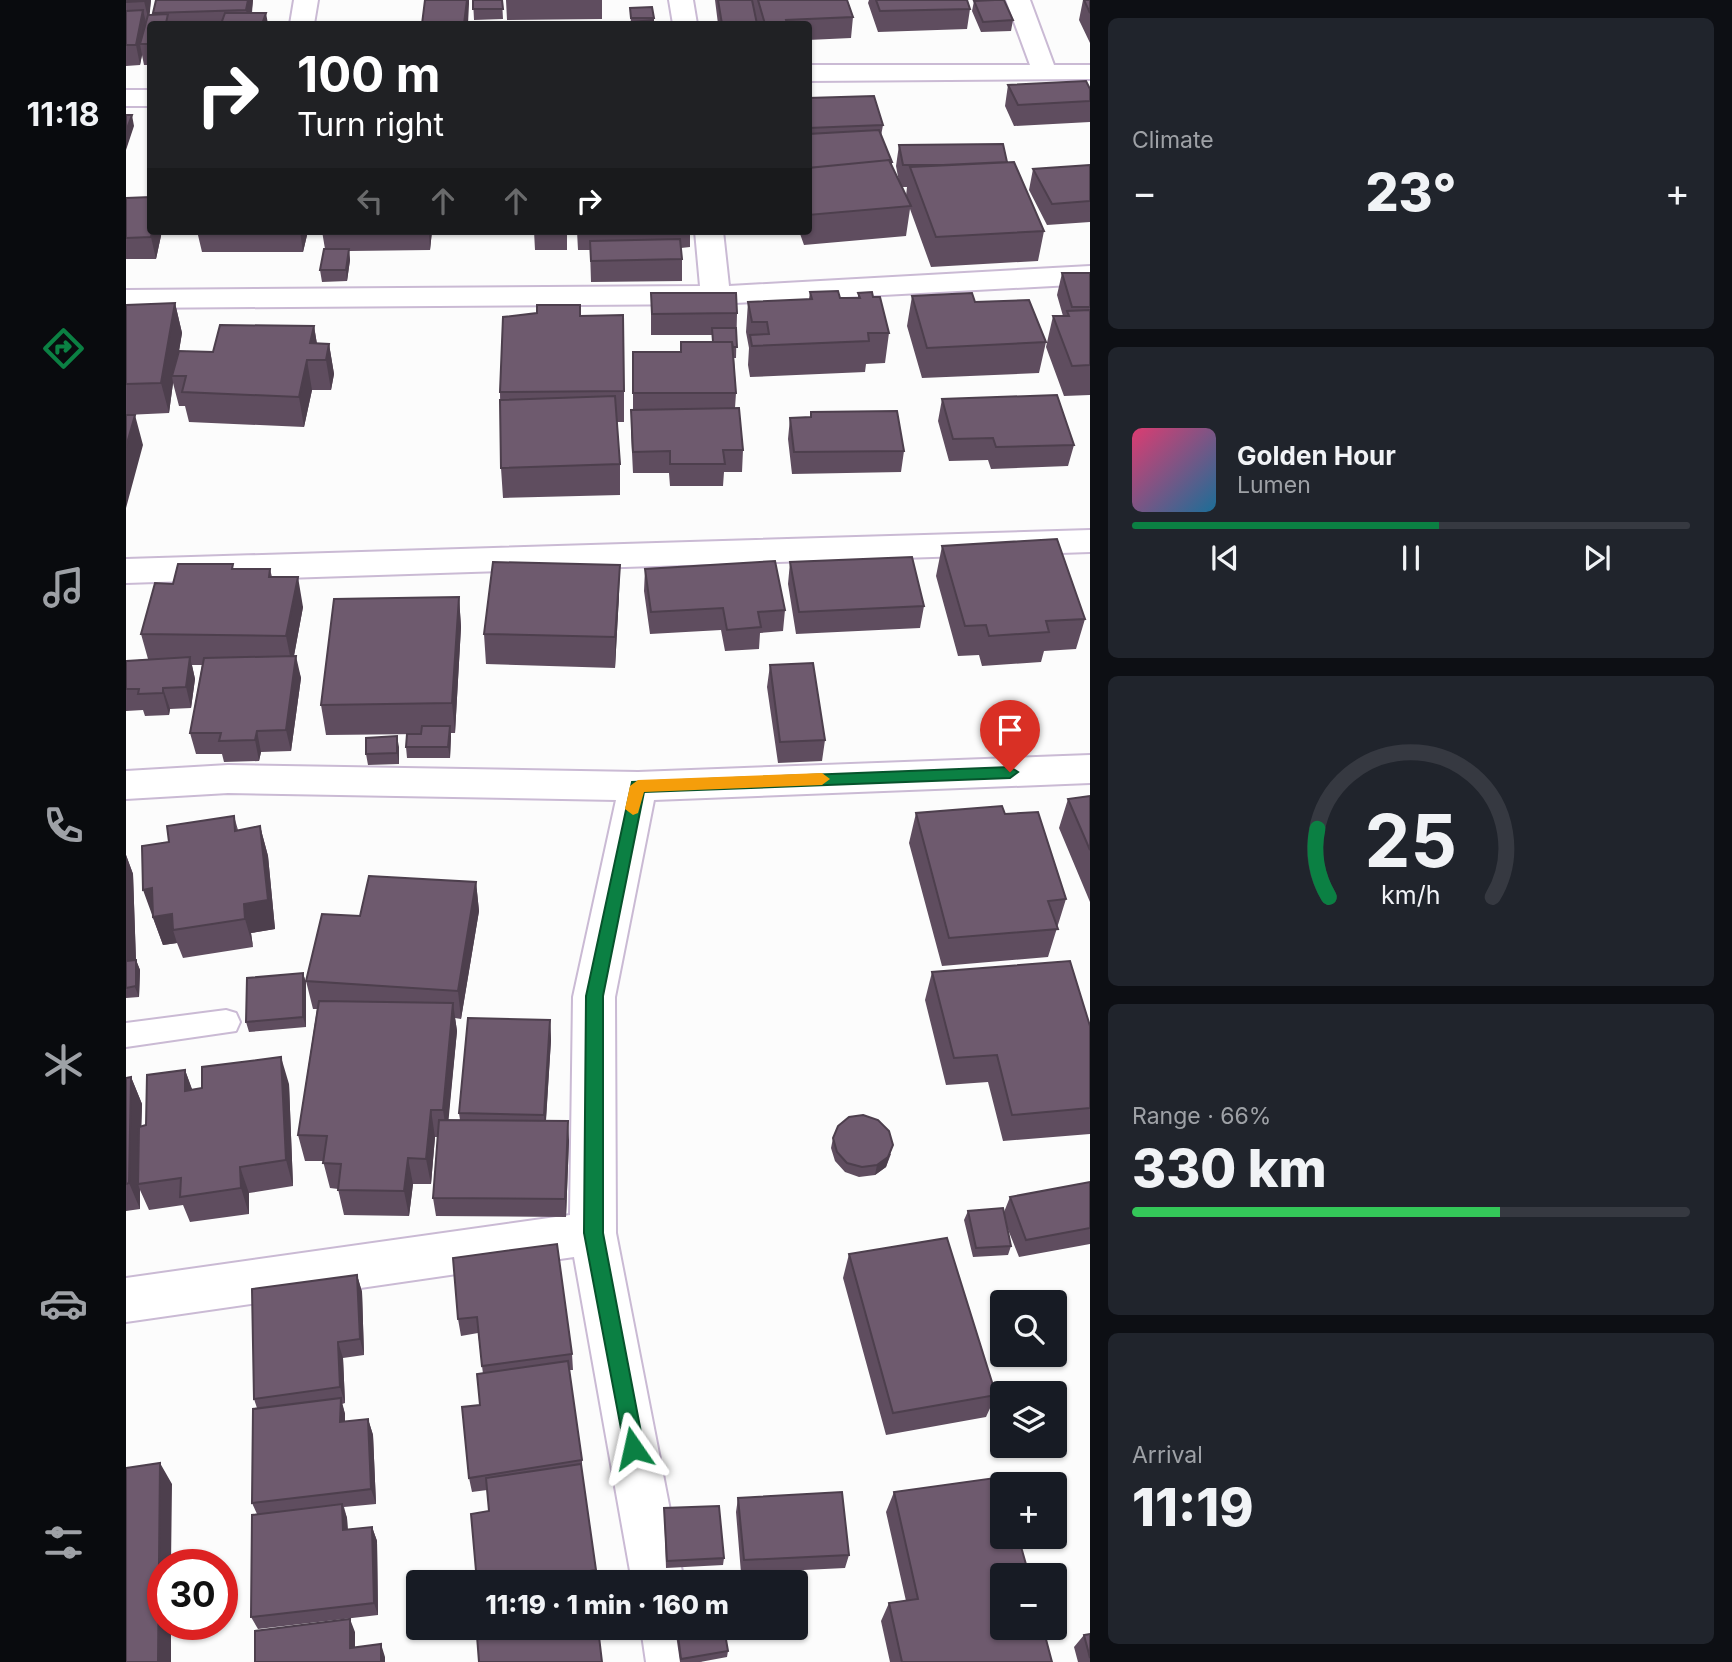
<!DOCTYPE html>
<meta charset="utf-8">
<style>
body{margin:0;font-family:Inter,sans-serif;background:#20242c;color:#f1f3f6;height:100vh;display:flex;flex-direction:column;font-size:26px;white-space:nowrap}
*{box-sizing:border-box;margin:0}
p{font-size:23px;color:#9ea1a6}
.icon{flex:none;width:38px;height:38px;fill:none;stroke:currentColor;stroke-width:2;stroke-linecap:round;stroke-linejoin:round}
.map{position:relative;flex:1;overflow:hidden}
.side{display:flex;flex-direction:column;gap:18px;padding:18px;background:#0d0f14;width:642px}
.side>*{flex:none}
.top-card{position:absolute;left:21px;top:21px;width:665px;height:214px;border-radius:7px;box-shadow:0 2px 5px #0004;background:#202124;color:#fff;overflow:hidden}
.fabs{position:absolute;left:864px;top:1290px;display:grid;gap:14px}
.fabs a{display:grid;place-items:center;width:77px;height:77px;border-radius:7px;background:#171b24;box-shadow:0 2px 5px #0004;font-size:35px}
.speed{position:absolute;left:21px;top:1549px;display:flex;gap:14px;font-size:35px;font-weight:700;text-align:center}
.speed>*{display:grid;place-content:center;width:91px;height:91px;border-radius:50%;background:#171b24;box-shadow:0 2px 5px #0004;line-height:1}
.speed .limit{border:10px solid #d22;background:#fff;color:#111}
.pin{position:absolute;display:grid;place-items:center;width:60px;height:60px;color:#fff;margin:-72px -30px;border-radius:50% 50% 50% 0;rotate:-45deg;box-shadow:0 0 7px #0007}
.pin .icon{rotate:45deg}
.me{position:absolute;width:77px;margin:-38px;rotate:349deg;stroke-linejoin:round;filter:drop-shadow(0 0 5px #0008)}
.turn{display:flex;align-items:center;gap:24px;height:147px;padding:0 35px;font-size:32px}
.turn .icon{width:91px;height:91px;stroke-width:2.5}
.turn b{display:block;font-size:49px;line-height:60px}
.lanes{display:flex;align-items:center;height:66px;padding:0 35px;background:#0003;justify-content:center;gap:35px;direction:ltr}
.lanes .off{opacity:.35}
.big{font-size:52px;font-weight:800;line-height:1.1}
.side .widget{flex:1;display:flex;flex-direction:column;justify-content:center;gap:10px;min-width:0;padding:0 24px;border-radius:10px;background:#20242c}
.side .dial{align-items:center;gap:0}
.dial svg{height:182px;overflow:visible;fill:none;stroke:#363941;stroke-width:7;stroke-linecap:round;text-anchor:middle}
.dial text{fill:#f1f3f6;stroke:none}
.song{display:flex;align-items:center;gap:21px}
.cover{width:84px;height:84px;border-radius:10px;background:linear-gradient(135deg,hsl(340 70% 55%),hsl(200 70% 35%))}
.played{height:7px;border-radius:4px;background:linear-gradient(90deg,#0b8043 55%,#363941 55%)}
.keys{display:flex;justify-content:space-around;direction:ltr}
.heat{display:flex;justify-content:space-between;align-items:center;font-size:38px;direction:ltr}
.charge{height:10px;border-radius:5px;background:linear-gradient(90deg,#34c759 66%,#363941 0)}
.trip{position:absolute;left:280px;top:1570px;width:402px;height:70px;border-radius:7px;background:#171b24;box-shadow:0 2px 5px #0004;font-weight:800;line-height:70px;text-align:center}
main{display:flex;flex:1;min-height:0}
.tabs{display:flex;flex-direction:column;width:126px;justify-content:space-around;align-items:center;background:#090b0e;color:#9ea1a6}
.tabs .icon{width:49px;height:49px}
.tabs .on{color:#0b8043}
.tabs b{font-size:32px;color:#f1f3f6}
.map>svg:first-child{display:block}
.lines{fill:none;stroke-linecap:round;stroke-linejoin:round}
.lane-casing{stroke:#cabad4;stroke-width:4}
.street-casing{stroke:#cabad4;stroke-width:4}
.lane{fill:#fff;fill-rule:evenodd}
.street{fill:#fff;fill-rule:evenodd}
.wall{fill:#5f4d5f;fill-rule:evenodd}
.shaded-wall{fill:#4d3f4d}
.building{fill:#6e5a6e;stroke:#4d3f4d;stroke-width:2}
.route{fill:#0b8043;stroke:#07532c;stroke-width:2}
.slow{fill:#f59e0b}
</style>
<main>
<nav class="tabs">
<b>11:18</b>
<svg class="icon on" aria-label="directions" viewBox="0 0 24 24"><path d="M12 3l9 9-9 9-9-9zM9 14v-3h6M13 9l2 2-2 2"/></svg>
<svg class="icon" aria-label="music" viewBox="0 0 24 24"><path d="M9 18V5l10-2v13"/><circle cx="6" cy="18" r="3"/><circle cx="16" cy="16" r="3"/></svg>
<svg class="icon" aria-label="phone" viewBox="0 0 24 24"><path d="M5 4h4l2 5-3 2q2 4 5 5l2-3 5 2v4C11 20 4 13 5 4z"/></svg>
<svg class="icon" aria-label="climate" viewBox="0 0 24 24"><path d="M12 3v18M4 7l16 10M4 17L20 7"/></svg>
<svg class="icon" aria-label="car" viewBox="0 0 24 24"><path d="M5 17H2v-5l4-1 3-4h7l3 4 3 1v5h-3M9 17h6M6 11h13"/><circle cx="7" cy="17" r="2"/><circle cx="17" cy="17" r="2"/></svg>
<svg class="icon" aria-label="filters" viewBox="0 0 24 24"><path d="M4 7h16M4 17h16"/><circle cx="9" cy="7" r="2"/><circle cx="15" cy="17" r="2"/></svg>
</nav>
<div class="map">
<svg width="964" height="1662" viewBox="0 0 964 1662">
<rect width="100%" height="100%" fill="#fcfcfc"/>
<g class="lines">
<g class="lane-casing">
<path id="lane" d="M100,1010l10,3 4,9 -4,9 -110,16v-24z"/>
</g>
<g class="street-casing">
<path id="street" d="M168,0h24l-4,24h-24z
M543,0h24l4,24h-24z
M880,0h24l24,65h36v14l-282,2v-16h222z
M0,90h24v16h-24z
M569,231h28l6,55 361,-20v18l-375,20 -589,4v-18l574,-4z
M964,530v22l-964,31v-24z
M964,755v28l-436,17 -39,197 1,236 68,349h-52l-58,-325 -448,65v-44l444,-63 3,-218 43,-197 -388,-7 -102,6v-28l102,-6 410,7z
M515,1628h52l7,34h-54z"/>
</g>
<use href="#lane" class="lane"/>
<use href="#street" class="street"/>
</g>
<path class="wall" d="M0,0h25l-2,15h4v-2l100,-13 -1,13 16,11h-118v41h-6l-2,-10 -2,10 -14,1z
M347,0h29l1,19 -29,1z
M380,0h96v19l-95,1z
M589,0h37l1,3v-3h94l6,17 -2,21 -43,2v-16h-50l-3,-8 2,8h-39z
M743,0h98l3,9 -3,20 -89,3 -10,-29z
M957,0h7v43l-11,-23z
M848,1l39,19 -2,11 -30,1 -9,-21z
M504,8l24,10 -1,6h-22z
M882,85l82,4v33l-76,4 -9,-20z
M682,98l75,27 -2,11 11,26v5l7,15 -3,-16 3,-21 108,17 37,69 -6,30 -107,6 -21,-58 -4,27 -102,9 -5,-14h9zM776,187h5l-1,9z
M964,165v57l-43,3 -18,-35 4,-21z
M0,198l24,33h12l-6,28h-30z
M71,231h111l-5,21h-101z
M196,231h110l-2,19 -81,1 1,9 -3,21 -25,1 -2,-12 5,-21z
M408,231h33v19h-32z
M451,231h113v16l-9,1 1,11v22l-91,1 -1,-32h-12z
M936,273h28v122l-26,1 -18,-49 7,-31h10l-6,-21z
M684,292l30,6h18v-5l15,4 16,36 -4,30 -19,1 -1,8 -115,5 -2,-12 1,-17 -3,-16 2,-30 61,-3z
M525,293l86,20 -1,45h-2l2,35 -1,15 8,42 -1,22h-18l-1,14h-53l-1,-13h-36l-2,-41v-22h2v-58h48l31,-10v-7h-61z
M786,296l63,6 71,40 -7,31 -117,5 -15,-52z
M49,303l7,30 -4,23 35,-4 101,-26 3,18h12l5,30 -3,16h-19l-8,37 -115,-5 -4,-16h-6l-6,-23 -4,30 -43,2v-110z
M454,316l44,75v31h-7l3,42v31l-117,3 -2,-30 -1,-76z
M816,399l132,46 -6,21 -77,3 -3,-9 -39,1 -11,-40z
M685,412l93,39 -3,21 -109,2 -4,-35 2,-21 20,-1z
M816,546l143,73 -9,30 -32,2 -3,11 -59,4 -3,-11 -21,1 -22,-80z
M664,562l134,44 -4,22 -124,6 -8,-50z
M108,569h36l2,8 31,30 -9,49 7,22 -10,73 -30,1 -2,9 -35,1 -2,-8h-26l-6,-21 12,-68h-10l3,14 -4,29 -21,1 -1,6 -24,1 -2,-6 -17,1v-50l22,-2 -7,-25 32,-50z
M519,569l140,41 -2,21 -23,2 -1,16 -34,2 -4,-21 -71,4 -6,-43z
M493,595l-4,73 -129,-4 -2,-30z
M333,597l2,30 -6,106h-4l-1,25h-43l-1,-11 15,-13 -95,1 -5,-30z
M644,665l55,75 -3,21 -44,2 -11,-76z
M273,747v17l-31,1 -2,-11z
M964,796v106l-31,-74 9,-29z
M790,813l89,1 61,85 -18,58 -106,9 -33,-123z
M108,816l4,14 22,-4 8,30 7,73 -24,4 2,14 -70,11 -6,-15 -14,2 -10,-27h-1z
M0,855l7,19 3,86 4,10 -1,27 -13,1z
M350,882l3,29 -18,108 -6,-1 2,13 -9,89h12l-1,-7 91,-93 1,20 -5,81 23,19 -3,77 -130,-1 -3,-18 5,-61h-3l-4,47h-18l-4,32 -65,-1 -6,-26 -8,-1 -7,-27h-18l-7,-26 19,-126h-4l-7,-28 54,-65z
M806,972l158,54v108l-87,7 -15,-59 -42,3 -21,-85z
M177,973l3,10v44l-57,5 -3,-10z
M59,1070l7,20 97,-6 4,102 -44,7v21l-59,8 -7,-17 -34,5 -9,-20v19l-14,2v-133l5,-1 11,27 -1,22 5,-1z
M707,1138l58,16 -5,13 -11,8 -16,2 -14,-5 -10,-11 -4,-13z
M964,1182v62l-71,13 -12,-30 4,19 -3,9 -35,2 -9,-37 4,-9 36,1 6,-15z
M723,1254l147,141 -10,22 -100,18 -43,-157z
M327,1258l119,96 1,16h-4l13,90v14l14,96v12h-119l12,-71 -2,-21 -15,2 -3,-14 14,-104 -5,-41 -17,3 -3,-17z
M231,1275l5,17 2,63 -21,3 2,45 -3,1 3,10v8l23,-3 5,16 3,69 -32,3 3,11 1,12 24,-3 5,14 1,74 -120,14 -7,-12 6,-103 -5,-11 5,-95 -3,-9z
M768,1492l158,170h-162l-9,-41 8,-18 17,-2 -20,-89z
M612,1498l111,57 -4,13 -104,5 -5,-61z
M538,1508l60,50 -1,7 -57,3z
M549,1628h49l4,23 -1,6 -27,5h-20z
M964,1634v28h-12l-4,-15 10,-12z"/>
<path class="shaded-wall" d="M19,0h6l-2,22 -5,-21z
M122,0h5l-3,24h-1l-3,-14z
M341,0h2v4l-1,20h-4z
M17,10l5,21 -8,13 2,11 -2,10 -4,-20z
M140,13l2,11h-6z
M6,115l2,11 -8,24v-19z
M26,231h10l-6,28 -5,-22z
M174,231h8l-5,21z
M303,231h3l-2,19z
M223,249l1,11 -3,21 -1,-11z
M49,303l7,30 -7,43h-3l1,7 -4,30 -8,-30z
M188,326l5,31 -9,-14z
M203,344l5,30 -3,16 -5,-30z
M181,360l5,30 -8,37 -5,-30z
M9,415l8,30 -17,63v-61z
M494,565l-1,30 -4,73v-31z
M172,577l5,30 -11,59 -6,-30z
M333,597l2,30 -6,106 -3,-30z
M170,656l5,22 -10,73 -5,-21z
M64,657l5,22 -4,29 -5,-21z
M37,688l7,21 -1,6 -6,-22z
M324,726l1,11 -1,21 -2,-11z
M131,731l4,21 -2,9 -4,-21z
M271,736l2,11v17l-2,-11z
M134,826l8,30 7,73 -24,4 2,14 -8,-28 -1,-15z
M0,855l7,19 3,89v-3l4,10 -1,27 -13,-31z
M350,882l3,29 -18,108 -3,-28z
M26,888l20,26 1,16 4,13 -14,2 -20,-55z
M177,973l3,10v44l-3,-10z
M327,1003l4,28 -10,105 -4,-26z
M424,1020l1,20 -6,93 -1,-18z
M155,1057l8,27 4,102 -7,-26z
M59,1070l10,27 -10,-6z
M5,1077l11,27 -2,80h-2l2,6v19l-11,-26z
M305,1110l4,27 -4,47 -5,-25z
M442,1121l1,19 -3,77 -1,-18z
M767,1145l-7,22 -11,8 2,-10z
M282,1158l5,26 -4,32 -5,-25z
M114,1167l9,26v21l-8,-26z
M231,1275l5,17 2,63 -4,-16z
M212,1342l5,16 2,45 -5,-16z
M215,1398l4,16v24l-5,-16z
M242,1419l5,16 3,69 -5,-15z
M34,1463l12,21 -1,80h-8v60h8v38h-13z
M216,1504l5,14 1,26 -5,-14z
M246,1527l5,14 1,74 -4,-12z
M224,1619l5,13v28l-5,-12z
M255,1644l4,13v5h-4z"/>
<path class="building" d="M0,0h19l-1,1 -18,1z
M30,0h92l-2,10 -93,3z
M299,0h42l-3,24h-42z
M347,0h29l1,9h-30z
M592,0h34l5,24h-35z
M632,0h89l6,17 -67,3 1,4h-22z
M750,0h91l3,9 -90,2z
M869,0h9l9,20 -30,2 -9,-21z
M958,0h6v13z
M526,7l2,11h-23l-1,-10z
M17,10l-7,35h-10v-34z
M99,13h41l-4,11h-41z
M42,14l-2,9 40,-1 -1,2h-55v20h-10l8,-29z
M527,20v4h-21l-1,-2z
M960,81l4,8v12l-72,4 -10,-20z
M748,96l9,29 -75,3v-30z
M0,115h6l-6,16z
M753,130l13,32h-2l-1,-2 -81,8v-34z
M877,144l4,18 -64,3h-40l-4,-20z
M763,160l22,46 -103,9v-47z
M888,162l30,69 -108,6 -26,-70z
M964,165v36l-38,3 -19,-35z
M24,197v34h2l-1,6 -25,1v-40z
M554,239l2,20 -91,2 -1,-20z
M198,249h25l-3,21h-26z
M936,273h28v34h-18z
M712,291l2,7h20l-2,-5 14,-1 1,5h7l9,36h-21l1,8 -117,5 -2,-11 19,-1 -2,-12h-15l-4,-20 64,-3 -2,-7z
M525,293h85l1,20 -85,1z
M846,293l3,9 54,-2 17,42 -119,6 -15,-52z
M49,303l-14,80 -35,1v-79z
M411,305h43v11l43,-1 1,76 -124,1 3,-75 34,-4z
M964,310v55l-18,1 -19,-50h16l-2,-5z
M94,325l94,1 -4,17 19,1 -3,16h-19l-8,37 -117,-5 4,-16h-14l7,-25 34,1z
M586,328h24l1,19h-4l-1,-5h-19z
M555,342h51l4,51h-103v-41h48z
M931,395l17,50 -78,2 -3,-9 -40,1 -11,-40z
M489,396l5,68 -119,4 -1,-68z
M613,408l4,42h-20l2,14h-55v-13l-37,1 -2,-42z
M771,411l7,40 -110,1 -4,-34 21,-1v-5z
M0,415h9l-9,32z
M931,539l28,80 -39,2 3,11 -60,4 -3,-11 -21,1 -23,-80z
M786,557l12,49 -125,6 -9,-50z
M649,561l10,49 -27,2 3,15 -34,3 -4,-22 -72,4 -6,-43z
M367,562l127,3 -5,72 -131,-3z
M52,564h55l-1,5h38l-1,8h29l-12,59 -145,-2 14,-51 18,1z
M333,597l-7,106 -131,2 13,-106z
M170,656l-10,74 -29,1 -2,9 -36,1 2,-8h-31l14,-75z
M64,657l-4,30 -23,1v5l-25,1 1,-5h-13v-28z
M687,663l12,77 -45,2 -10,-77z
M296,726h28l-2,21h-42l1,-13h14z
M271,736v17l-31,1v-16z
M964,796v54l-22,-51z
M876,806l3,8 33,-2 28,87 -18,2 10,28 -109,9 -33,-125z
M108,816l1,15 25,-5 8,74 -24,4 1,15 -72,11 -1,-16 -19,3 -1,-29 -9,2 -1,-44 27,-4 -2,-16z
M243,876l107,6 -18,109 -152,-10 16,-67 38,2z
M10,960v26l-10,2v-27z
M944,961l20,65v82l-78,7 -15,-60 -43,3 -22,-86z
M177,973v44l-57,5 1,-44z
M193,1001l134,2 -10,107h-12l-5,49 -18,-1 -4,33 -66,-1 3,-26 -18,-1 4,-27 -29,-1z
M342,1018l82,2 -6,95 -85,-2z
M155,1057l5,103 -46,7 1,21 -61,9 1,-19 -43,6 1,-57 7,-2 1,-50 38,-5v21l17,-3v-21z
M5,1077l-2,106 -3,1v-106z
M737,1115l15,5 11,11 4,14 -5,12 -11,8 -15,2 -15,-4 -10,-11 -4,-14 5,-12 11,-9z
M313,1120l129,1 -3,78 -132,-1z
M964,1182v46l-64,12 -16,-43z
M877,1208l8,38 -35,2 -8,-37z
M821,1238l49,157 -103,18 -44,-159z
M431,1244l15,110 -90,12 -5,-49 -19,2 -5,-61z
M231,1275l3,64 -22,3 2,45 -86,12 -2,-110z
M442,1361l14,99 -113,18 -7,-71 18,-2 -3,-31z
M215,1398l-1,24 28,-3 3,70 -119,14 1,-94z
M34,1463l-2,199h-32v-194z
M455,1464l15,106 -76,12h-43l-6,-68 18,-3 -3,-33z
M876,1477l2,7h-1v52h15l11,39h-26v53h40l9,34h-150l-13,-59 29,-4 -24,-107z
M716,1492l7,63 -105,5 -6,-62z
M216,1504l1,26 29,-3 2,76 -123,14 1,-102z
M593,1506l5,52 -57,3 -3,-53z
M224,1619v29l31,-4v18h-126v-31z
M370,1628h102l4,34h-123l-2,-26 19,-3z
M551,1628h47l4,23 -47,8z
M964,1634v24l-6,-23z"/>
<path class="route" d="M884,767l8,5 -8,6 -366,14 -41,204v237l41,215 -3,7 -8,3 -7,-3 -42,-222 2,-237 46,-214z"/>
<path class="slow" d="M696,773l8,6 -8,6 -178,7 -6,21 -5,2 -8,-6 5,-23 8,-6z"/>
</svg>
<div class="fabs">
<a><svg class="icon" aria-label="search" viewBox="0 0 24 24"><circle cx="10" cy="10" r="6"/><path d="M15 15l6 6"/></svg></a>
<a><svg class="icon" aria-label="layers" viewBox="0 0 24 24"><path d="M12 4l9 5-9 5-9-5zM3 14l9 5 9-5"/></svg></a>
<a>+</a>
<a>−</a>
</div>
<div class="speed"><div class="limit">30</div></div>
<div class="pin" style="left:884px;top:772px;background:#d93025"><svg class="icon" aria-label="arrive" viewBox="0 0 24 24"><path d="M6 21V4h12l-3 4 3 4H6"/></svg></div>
<svg class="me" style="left:507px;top:1448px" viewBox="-20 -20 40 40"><path d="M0-17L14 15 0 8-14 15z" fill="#0b8043" stroke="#fff" stroke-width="4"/></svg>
<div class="trip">11:19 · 1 min · 160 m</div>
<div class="top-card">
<div class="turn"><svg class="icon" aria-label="right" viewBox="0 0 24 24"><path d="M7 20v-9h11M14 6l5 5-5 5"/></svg><div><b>100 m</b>Turn right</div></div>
<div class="lanes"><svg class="icon off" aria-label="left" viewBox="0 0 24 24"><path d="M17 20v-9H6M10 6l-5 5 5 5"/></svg><svg class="icon off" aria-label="ahead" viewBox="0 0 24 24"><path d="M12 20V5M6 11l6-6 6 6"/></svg><svg class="icon off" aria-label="ahead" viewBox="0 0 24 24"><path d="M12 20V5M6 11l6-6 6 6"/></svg><svg class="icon" aria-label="right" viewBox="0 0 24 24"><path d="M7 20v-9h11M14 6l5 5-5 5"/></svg></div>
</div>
</div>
<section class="side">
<div class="widget"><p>Climate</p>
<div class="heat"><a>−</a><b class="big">23°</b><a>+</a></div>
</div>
<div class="widget">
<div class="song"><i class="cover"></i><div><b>Golden Hour</b><p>Lumen</p></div></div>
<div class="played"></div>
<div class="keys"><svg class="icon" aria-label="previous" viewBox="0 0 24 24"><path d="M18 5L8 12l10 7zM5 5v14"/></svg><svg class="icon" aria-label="pause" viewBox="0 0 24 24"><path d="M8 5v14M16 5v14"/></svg><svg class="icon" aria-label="next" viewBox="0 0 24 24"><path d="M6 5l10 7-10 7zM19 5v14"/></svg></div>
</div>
<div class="widget dial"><svg viewBox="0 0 100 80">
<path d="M14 69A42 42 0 1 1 86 69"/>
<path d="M14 69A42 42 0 0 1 9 39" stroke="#0b8043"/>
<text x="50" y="56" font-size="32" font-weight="700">25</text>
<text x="50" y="72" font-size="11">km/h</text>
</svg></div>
<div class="widget"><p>Range · 66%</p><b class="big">330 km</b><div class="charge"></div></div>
<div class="widget"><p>Arrival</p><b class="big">11:19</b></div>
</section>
</main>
